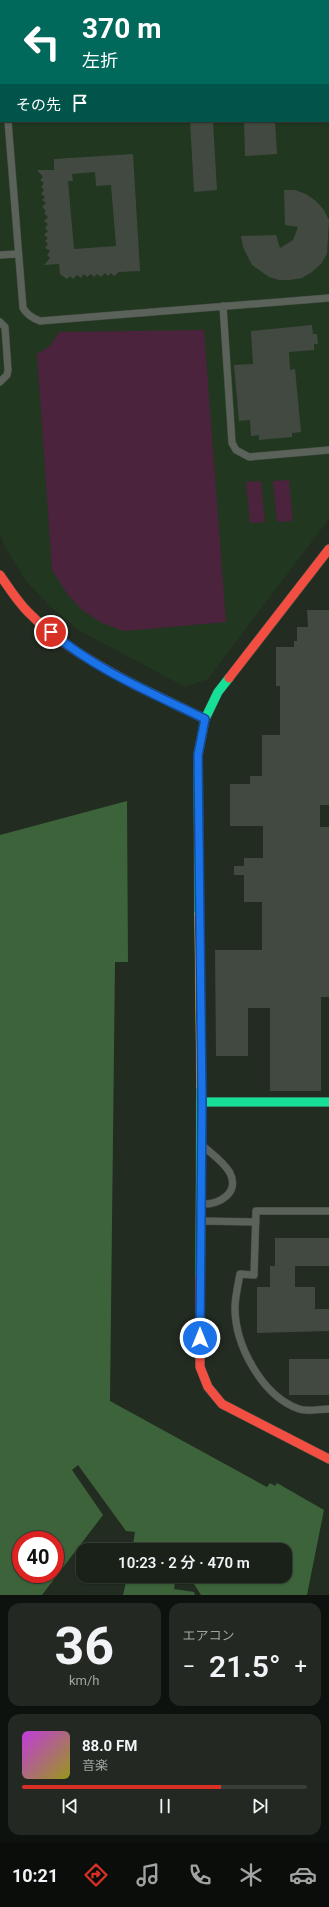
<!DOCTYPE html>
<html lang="ja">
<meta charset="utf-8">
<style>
body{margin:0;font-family:Roboto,"Noto Sans JP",sans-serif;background:#232922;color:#f1f3f6;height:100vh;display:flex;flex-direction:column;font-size:15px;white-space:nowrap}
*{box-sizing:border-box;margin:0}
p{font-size:13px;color:#9fa3a2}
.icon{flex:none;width:22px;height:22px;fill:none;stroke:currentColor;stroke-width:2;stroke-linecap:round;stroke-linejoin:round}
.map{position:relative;height:1595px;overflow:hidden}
.drawer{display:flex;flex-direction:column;gap:8px;padding:8px;background:#0e120e;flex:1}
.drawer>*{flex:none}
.hud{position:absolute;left:0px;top:0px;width:329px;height:122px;box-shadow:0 1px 3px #0004,0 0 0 1px #383e38;background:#00695c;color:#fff;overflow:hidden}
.speed{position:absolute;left:12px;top:1531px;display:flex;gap:8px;font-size:20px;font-weight:700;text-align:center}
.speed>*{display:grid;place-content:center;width:52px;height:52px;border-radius:50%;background:#1a2119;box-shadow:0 1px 3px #0004,0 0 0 1px #383e38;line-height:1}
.speed .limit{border:6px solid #d22;background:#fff;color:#111}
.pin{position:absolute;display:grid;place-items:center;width:34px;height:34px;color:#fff;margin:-17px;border:2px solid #fff;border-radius:50%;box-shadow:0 1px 4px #0007}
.me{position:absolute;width:44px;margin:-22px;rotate:0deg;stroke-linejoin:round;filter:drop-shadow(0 0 3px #0008)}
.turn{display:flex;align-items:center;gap:14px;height:84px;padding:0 16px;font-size:18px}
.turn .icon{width:52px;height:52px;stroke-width:2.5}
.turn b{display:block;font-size:28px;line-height:34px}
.then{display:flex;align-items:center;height:38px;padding:0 16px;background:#0003;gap:8px;font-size:15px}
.big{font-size:30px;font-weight:600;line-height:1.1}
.drawer .tile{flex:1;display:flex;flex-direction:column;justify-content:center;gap:6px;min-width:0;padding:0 14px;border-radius:12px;background:#232922}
.drawer .dial{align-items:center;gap:0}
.dial b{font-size:52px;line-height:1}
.song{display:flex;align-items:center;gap:12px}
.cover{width:48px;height:48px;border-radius:6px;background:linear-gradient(135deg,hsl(290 70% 55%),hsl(60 70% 35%))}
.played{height:4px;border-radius:2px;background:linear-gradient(90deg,#d93025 70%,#383e38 70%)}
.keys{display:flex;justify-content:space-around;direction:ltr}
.heat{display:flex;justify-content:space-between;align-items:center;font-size:22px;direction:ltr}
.drawer .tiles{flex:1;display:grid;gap:8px;grid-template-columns:1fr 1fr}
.tile:last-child{grid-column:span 2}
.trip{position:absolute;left:76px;top:1543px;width:216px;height:40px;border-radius:12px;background:#1a2119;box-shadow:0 1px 3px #0004,0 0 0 1px #383e38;font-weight:600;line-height:40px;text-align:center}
.menu{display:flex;height:64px;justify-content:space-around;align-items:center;background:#0a0d0a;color:#9fa3a2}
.menu .icon{width:28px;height:28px}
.menu .active{color:#d93025}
.menu b{font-size:18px;color:#f1f3f6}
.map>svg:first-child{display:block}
.built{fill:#213720}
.green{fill:#4b233d}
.water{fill:#3c633a;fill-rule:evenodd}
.building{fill:#424941;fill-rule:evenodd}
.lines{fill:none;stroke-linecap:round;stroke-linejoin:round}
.lane-casing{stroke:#40493f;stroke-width:8}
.fast-casing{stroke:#40493f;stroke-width:10}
.slow-casing{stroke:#40493f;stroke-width:10}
.jam-casing{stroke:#40493f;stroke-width:10}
.lane{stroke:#5a6259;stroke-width:7}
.fast{stroke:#16e098;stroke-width:9}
.slow{stroke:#ffcf43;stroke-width:9}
.jam{stroke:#f24e42;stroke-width:9}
.route-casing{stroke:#114b97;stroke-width:10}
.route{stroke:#1a73e8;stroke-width:7}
</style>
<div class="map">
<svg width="329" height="1595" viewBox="0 0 329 1595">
<rect width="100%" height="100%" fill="#222c21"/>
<path class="built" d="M0,0l263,1h-262v120h327v-50l1,2v446l-121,160 -23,8 -105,-56 -27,-22 -27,-28 -21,-34 -5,-12z"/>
<path class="green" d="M204,330l22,292 -102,9 -22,-8 -20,-13 -14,-15 -16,-25 -15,-216 13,-8 9,-14z
M289,480l4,41 -16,1 -4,-41z
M261,481l4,41 -15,1 -4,-41z"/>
<path class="water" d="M127,801l1,161h-13l-5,439 157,86 3,-4 5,3 2,-3 47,27 -17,85h-106l-7,-11 -19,-3 -1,8 20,3 1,3h-72l3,-13 15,1 1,-7h-2h145v-26h-153l3,-18 -9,-1 -48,-66 -6,5 31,45 -61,80h-42v-760zM21,1540h34v34h-34z"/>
<path class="building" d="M190,121h23l4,69 -23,2z
M244,121h31l2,33 -32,2z
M133,154l7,117 -21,1 -5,4 -3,-3 -3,3 -3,-3 -4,4 -4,-3 -3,3 -3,-3 -4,3 -3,-3 -3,4 -4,-3 -4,4 -3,-3 -3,3 -7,-5 -1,-10 -15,1 6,-7 -3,-3 3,-4 -5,-3 3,-4 -3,-3 3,-3 -4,-3 4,-4 -3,-3 3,-4 -4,-3 4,-4 -4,-4 2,-2 -4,-4 4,-4 -4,-3 3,-3 -4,-3 3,-4 -3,-3 3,-4 -4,-3 3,-3 -6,-7h17v-11zM95,172l1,14 15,-1 5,61 -42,3 -6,-68h5l-1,-7z
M284,190h11l11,4 10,7 8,9 5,10 -2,34 -6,10 -9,8 -10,6 -12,2h-11l-10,-3 -17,-12 -9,-18 -2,-11 35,-1 4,13 13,-8 5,-13 -13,-2z
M312,325l1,9h4l1,10h-4v6l-25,2 1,18 5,-1 6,63 -9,1v4l-33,3v-5l-8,1 -1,-16 -11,1 -5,-56 19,-1 -2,-33z
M307,610h22v195h-9v22h9v170h-8v94h-51v-83h-22v48h-32l-1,-106h47v-48h-18v-27h-10v-9h10v-8h19v-32h-33v-42h20v-8h12v-41h18v-49h-4v-39h18v-6h3v-14h11z
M275,1238h54v28h-34v21h20v22h14v22l-72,2v-46h13v-21h5z
M289,1359h40v36h-40z"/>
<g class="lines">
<g class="lane-casing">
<path id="lane" d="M119,0v1
M227,0l1,1
M0,1l1,14
M328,102l1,1
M8,121l15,187c4,7 9,10 17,13l289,-23
M0,255l17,-1
M223,306l9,137 4,7 13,7 80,-7
M0,322l5,5 3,43 -1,5 -7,7
M201,1204c18,1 39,-11 29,-31 -6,-11 -18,-19 -27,-27
M329,1211h-73l-2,64 -14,-1c-2,11 -5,23 -5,34 0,37 27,88 64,101 8,3 21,0 30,0
M201,1221l55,1"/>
</g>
<g class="fast-casing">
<path id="fast" d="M199,914l-1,-159 7,-36 13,-27 11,-14
M201,1102h128
M200,1276l1,-189"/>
</g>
<g class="slow-casing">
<path id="slow" d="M135,685l70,34
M199,914l2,173"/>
</g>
<g class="jam-casing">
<path id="jam" d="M0,575c9,13 17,26 28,37 30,31 69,53 107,73
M229,678l100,-129
M200,1276v91l8,20 14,17 107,55"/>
</g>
<use href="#lane" class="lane"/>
<use href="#fast" class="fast"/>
<use href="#slow" class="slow"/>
<use href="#jam" class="jam"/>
</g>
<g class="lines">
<g class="route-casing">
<path id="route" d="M51,632c45,38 101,61 154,87l-7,36 4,347 -2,236"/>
</g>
<use href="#route" class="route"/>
</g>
</svg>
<div class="speed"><div class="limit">40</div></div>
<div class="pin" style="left:51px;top:632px;background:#d93025"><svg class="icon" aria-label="arrive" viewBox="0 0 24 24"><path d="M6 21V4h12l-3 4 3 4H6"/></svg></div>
<svg class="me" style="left:200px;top:1338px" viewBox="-20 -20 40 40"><circle r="17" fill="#1a73e8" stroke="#fff" stroke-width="3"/><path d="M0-11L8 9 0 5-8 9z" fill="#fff"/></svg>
<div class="trip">10:23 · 2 分 · 470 m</div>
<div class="hud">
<div class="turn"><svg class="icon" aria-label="left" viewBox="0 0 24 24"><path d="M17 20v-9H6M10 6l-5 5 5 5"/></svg><div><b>370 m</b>左折</div></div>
<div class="then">その先<svg class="icon" aria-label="arrive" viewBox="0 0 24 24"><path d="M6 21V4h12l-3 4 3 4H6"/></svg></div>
</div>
</div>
<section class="drawer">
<div class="tiles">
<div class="tile dial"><b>36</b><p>km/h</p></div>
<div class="tile"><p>エアコン</p>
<div class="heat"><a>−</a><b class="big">21.5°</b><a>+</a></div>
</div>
<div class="tile">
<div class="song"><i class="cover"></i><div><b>88.0 FM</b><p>音楽</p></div></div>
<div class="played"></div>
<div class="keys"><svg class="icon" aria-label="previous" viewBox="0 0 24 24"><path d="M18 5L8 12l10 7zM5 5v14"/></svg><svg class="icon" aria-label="pause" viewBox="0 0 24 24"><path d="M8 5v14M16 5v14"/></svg><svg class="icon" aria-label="next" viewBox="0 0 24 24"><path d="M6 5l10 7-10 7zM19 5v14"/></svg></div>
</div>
</div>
</section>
<nav class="menu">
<b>10:21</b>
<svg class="icon active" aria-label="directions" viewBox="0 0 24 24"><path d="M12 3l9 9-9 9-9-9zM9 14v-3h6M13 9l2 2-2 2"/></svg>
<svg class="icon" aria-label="music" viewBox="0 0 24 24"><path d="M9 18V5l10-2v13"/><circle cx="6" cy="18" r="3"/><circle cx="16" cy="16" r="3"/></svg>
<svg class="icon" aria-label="phone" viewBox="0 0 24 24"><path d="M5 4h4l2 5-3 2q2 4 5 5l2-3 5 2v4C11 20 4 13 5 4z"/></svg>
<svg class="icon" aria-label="climate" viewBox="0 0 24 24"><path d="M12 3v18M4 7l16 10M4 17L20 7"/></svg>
<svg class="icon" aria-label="car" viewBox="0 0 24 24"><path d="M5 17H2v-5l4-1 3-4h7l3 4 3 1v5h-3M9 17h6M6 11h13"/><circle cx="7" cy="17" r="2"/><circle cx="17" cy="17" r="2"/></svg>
</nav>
